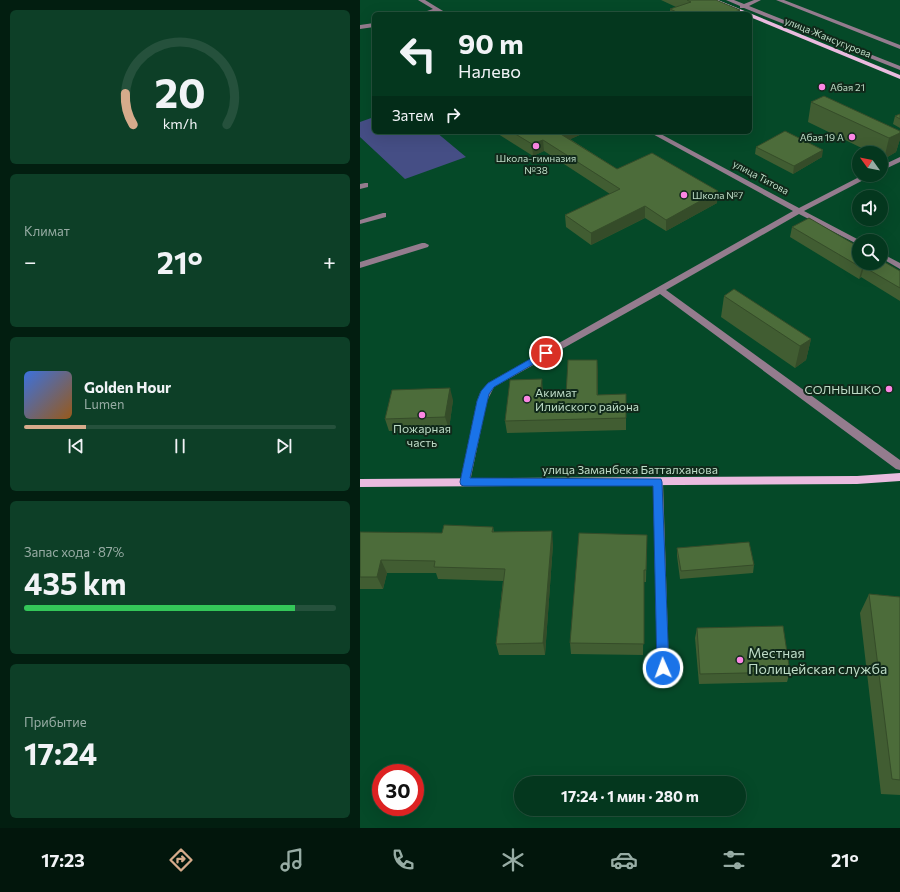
<!DOCTYPE html>
<html lang="ru">
<meta charset="utf-8">
<style>
body{margin:0;font-family:Commissioner,sans-serif;background:#0d3f27;color:#f1f3f6;height:100vh;display:flex;flex-direction:column;font-size:15px;white-space:nowrap}
*{box-sizing:border-box;margin:0}
p{font-size:13px;color:#97aca4}
.icon{flex:none;width:22px;height:22px;fill:none;stroke:currentColor;stroke-width:2;stroke-linecap:round;stroke-linejoin:round}
.map{position:relative;flex:1;overflow:hidden}
.side{display:flex;flex-direction:column;gap:10px;padding:10px;background:#021e10;width:360px}
.side>*{flex:none}
.top-card{position:absolute;left:12px;top:12px;width:380px;height:122px;border-radius:6px;box-shadow:0 4px 16px #0002,0 0 0 1px #25513c;background:#04371e;color:#f1f3f6;overflow:hidden}
.needle{width:26px;rotate:303deg}
.tools{position:absolute;left:492px;top:146px;display:grid;gap:8px}
.tools a{display:grid;place-items:center;width:36px;height:36px;border-radius:50%;background:#04371e;box-shadow:0 4px 16px #0002,0 0 0 1px #25513c;font-size:20px}
.speed{position:absolute;left:12px;top:764px;display:flex;gap:8px;font-size:20px;font-weight:700;text-align:center}
.speed>*{display:grid;place-content:center;width:52px;height:52px;border-radius:50%;background:#04371e;box-shadow:0 4px 16px #0002,0 0 0 1px #25513c;line-height:1}
.speed .limit{border:6px solid #d22;background:#fff;color:#111}
.pin{position:absolute;display:grid;place-items:center;width:34px;height:34px;color:#fff;margin:-17px;border:2px solid #fff;border-radius:50%;box-shadow:0 1px 4px #0007}
.me{position:absolute;width:44px;margin:-22px;rotate:358deg;stroke-linejoin:round;filter:drop-shadow(0 0 3px #0008)}
.turn{display:flex;align-items:center;gap:14px;height:84px;padding:0 20px;font-size:18px}
.turn .icon{width:52px;height:52px;stroke-width:2.5}
.turn b{display:block;font-size:28px;line-height:34px}
.then{display:flex;align-items:center;height:38px;padding:0 20px;background:#0003;gap:8px;font-size:15px}
.big{font-size:30px;font-weight:700;line-height:1.1}
.side .card{flex:1;display:flex;flex-direction:column;justify-content:center;gap:6px;min-width:0;padding:0 14px;border-radius:6px;background:#0d3f27}
.side .dial{align-items:center;gap:0}
.dial svg{height:104px;overflow:visible;fill:none;stroke:#25513c;stroke-width:7;stroke-linecap:round;text-anchor:middle}
.dial text{fill:#f1f3f6;stroke:none}
.song{display:flex;align-items:center;gap:12px}
.cover{width:48px;height:48px;border-radius:6px;background:linear-gradient(135deg,hsl(220 70% 55%),hsl(30 70% 35%))}
.played{height:4px;border-radius:2px;background:linear-gradient(90deg,#d6ab8b 20%,#25513c 20%)}
.keys{display:flex;justify-content:space-around;direction:ltr}
.heat{display:flex;justify-content:space-between;align-items:center;font-size:22px;direction:ltr}
.charge{height:6px;border-radius:3px;background:linear-gradient(90deg,#34c759 87%,#25513c 0)}
.trip{position:absolute;left:154px;top:776px;width:232px;height:40px;border-radius:20px;background:#04371e;box-shadow:0 4px 16px #0002,0 0 0 1px #25513c;font-weight:700;line-height:40px;text-align:center}
.menu{display:flex;height:64px;justify-content:space-around;align-items:center;background:#02160c;color:#97aca4}
.menu .icon{width:28px;height:28px}
.menu .current{color:#d6ab8b}
.menu b{font-size:18px;color:#f1f3f6}
main{display:flex;flex:1;min-height:0}
.map>svg:first-child{display:block}
.green{fill:#454e85}
.lines{fill:none;stroke-linecap:round;stroke-linejoin:round}
.minor{fill:#947c8e;fill-rule:evenodd}
.major{fill:#eabbdf;fill-rule:evenodd}
.wall{fill:#415d32}
.shaded-wall{fill:#354c29}
.building{fill:#4c6c3a;stroke:#354c29}
.route{fill:#1a73e8;stroke:#114b97}
.poi-dot{fill:#fc86e4;stroke:#10291a;stroke-width:1.5}
.labels{text-anchor:middle;dominant-baseline:central;stroke-width:4;stroke-linejoin:round;paint-order:stroke}
.far-street-label{font-size:10px;fill:#bedcc7;stroke:#10291a}
.far-poi-label{font-size:10px;fill:#bedcc7;stroke:#10291a;text-anchor:start}
.poi-label{font-size:12px;fill:#bedcc7;stroke:#10291a;text-anchor:end}
.street-label{font-size:12px;fill:#bedcc7;stroke:#10291a}
.near-poi-label{font-size:14px;fill:#bedcc7;stroke:#10291a;text-anchor:start}
</style>
<main>
<section class="side">
<div class="card dial"><svg viewBox="0 0 100 80">
<path d="M14 69A42 42 0 1 1 86 69"/>
<path d="M14 69A42 42 0 0 1 8 45" stroke="#d6ab8b"/>
<text x="50" y="56" font-size="32" font-weight="700">20</text>
<text x="50" y="72" font-size="11">km/h</text>
</svg></div>
<div class="card"><p>Климат</p>
<div class="heat"><a>−</a><b class="big">21°</b><a>+</a></div>
</div>
<div class="card">
<div class="song"><i class="cover"></i><div><b>Golden Hour</b><p>Lumen</p></div></div>
<div class="played"></div>
<div class="keys"><svg class="icon" aria-label="previous" viewBox="0 0 24 24"><path d="M18 5L8 12l10 7zM5 5v14"/></svg><svg class="icon" aria-label="pause" viewBox="0 0 24 24"><path d="M8 5v14M16 5v14"/></svg><svg class="icon" aria-label="next" viewBox="0 0 24 24"><path d="M6 5l10 7-10 7zM19 5v14"/></svg></div>
</div>
<div class="card"><p>Запас хода · 87%</p><b class="big">435 km</b><div class="charge"></div></div>
<div class="card"><p>Прибытие</p><b class="big">17:24</b></div>
</section>
<div class="map">
<svg width="540" height="828" viewBox="0 0 540 828">
<rect width="100%" height="100%" fill="#054928"/>
<path class="green" d="M14,117v15h62l30,25 -61,22 -45,-42v-15z"/>
<g class="lines">
<path class="minor" d="M58,0h7l23,14h-7l-4,-2 -19,2 15,-5z
M366,0h8l10,4 10,-4h7l-12,6 151,60v4l-156,-62h-4v-2z
M416,0h8l116,45v4z
M14,23v4l-14,2v-4z
M289,132h8l142,76 64,-33h10l-69,36 57,30h-2v4l-60,-31 -133,76 234,170v10l-4,-1 -236,-175 -166,93 -7,14 -17,81 -1,3 -4,1 -4,-1 -1,-3 17,-81 3,-8 8,-10 305,-172z
M540,157v5l-19,9v-5z
M5,183h3v4l-8,2v-5z
M23,213h3v4l-26,7v-4z
M62,243h3l4,2 -1,2 -68,21v-6z
M521,253l19,10v6l-19,-11z
M298,478l4,1 1,3 6,186 -1,4 -5,2 -5,-2 -1,-4 -4,-186 1,-3z"/>
<path class="major" d="M351,0h7l182,75v4l-150,-62v-3h-7z
M540,473v8l-43,3 -497,3v-8l497,-3z"/>
</g>
<path class="wall" d="M301,0h55l24,14h-70v-5l6,-2z
M451,102l89,29v8l-4,13 -12,7 -3,-2v-4h-9l-64,-31z
M540,114v14l-7,-4 2,-8z
M135,132h87v2l-12,5 47,30 100,34 -51,28 -21,-13 -54,27 -25,-18 -1,-12 45,-21 -66,-43 -11,5z
M396,147l66,10 -29,17 -38,-20z
M432,227l108,44v30l-39,-24 -2,2 -69,-42z
M364,296l87,43 -5,21 -11,8 -74,-51z
M237,360l1,35 28,23v12l-119,3 -2,-12 38,-30v5l23,-1z
M93,400l-4,29 -60,2 -4,-12z
M133,527l1,5 59,12 -8,111h-46l-3,-11 7,-63 -65,-2 -2,-6h-49l-4,16h-23v-57l82,1z
M287,535l-1,47h-2l-1,73 -72,-1 -1,-11z
M317,548l77,17 -1,8 -73,6 -3,-23z
M509,594l31,3v198l-19,-1 -21,-181z
M337,628l93,44 -3,10 -88,2 -4,-46z"/>
<path class="shaded-wall" d="M380,10v4h-10z
M200,132h22v2l-22,10 -1,-11z
M540,133v6l-4,13 -12,7 5,-21z
M183,140l1,11 -11,5 -1,-12z
M463,150l-1,7 -29,17 1,-8z
M358,191l-1,12 -51,28v-11z
M285,206v12l-54,27v-12z
M504,267l-3,10 -2,2 3,-11z
M451,339l-5,21 -11,8 5,-22z
M237,360l1,12 -1,35z
M182,379l1,12 -1,17 -2,-12z
M90,388l3,12 -4,29 -4,-12z
M192,531l1,13 -8,111 -2,-12z
M21,560l6,13 -4,16 -6,-12z"/>
<path class="building" d="M327,0h29l24,10 -10,4h-49l-11,-5 21,-7z
M464,96l76,35v2l-11,5 -78,-36z
M540,114v5l-5,-3z
M425,131l38,19 -29,16 -38,-19z
M152,132h48l-1,1 58,36 35,-16 66,38 -52,29 -21,-14 -54,27 -26,-18 55,-26 -77,-49 -11,4z
M449,218l50,29v16h22v-3l19,11v17l-36,-21 -2,1 -70,-41z
M374,289l77,50 -11,7 -76,-50z
M208,360h29v35l29,-1v24l-121,3 5,-41 32,-1 -2,17 26,-1z
M90,388l-5,29 -60,2 7,-29z
M84,525l49,2 -1,5 60,-1 -9,112 -47,1 9,-75 -71,-2 1,-6 -54,-1 -4,17h-17v-45l82,1z
M219,533l68,2 -1,35h-2v74l-74,-1z
M389,542l5,23 -73,6 -4,-23z
M509,594l31,3v183l-8,-1z
M423,626l7,46 -90,2 -3,-46z"/>
<path class="route" d="M186,350l3,1 1,2 -1,2 -55,32 -5,7 -19,84 191,1 1,3 7,186 -2,4 -4,2 -4,-2 -2,-4 -4,-182h-189l-3,-1 -1,-3 17,-81 4,-10 7,-8z"/>
<g class="poi-dot">
<circle cx="462" cy="87" r="4"/>
<circle cx="492" cy="137" r="4"/>
<circle cx="176" cy="146" r="4"/>
<circle cx="324" cy="195" r="4"/>
<circle cx="529" cy="389" r="4"/>
<circle cx="167" cy="399" r="4"/>
<circle cx="62" cy="415" r="4"/>
<circle cx="380" cy="660" r="4"/>
</g>
<g class="labels">
<g class="far-street-label">
<text transform="translate(468 37) rotate(22)">улица Жансугурова</text>
<text transform="translate(401 177) rotate(28)">улица Титова</text>
</g>
<g class="far-poi-label">
<text x="470" y="87">Абая 21</text>
<text x="484" y="137" text-anchor="end">Абая 19 А</text>
<text x="176" y="158" text-anchor="middle">Школа-гимназия<tspan x="176" dy="12">№38</tspan></text>
<text x="332" y="195">Школа №7</text>
</g>
<g class="poi-label">
<text x="521" y="389">СОЛНЫШКО</text>
<text x="175" y="392" text-anchor="start">Акимат<tspan x="175" dy="14">Илийского района</tspan></text>
<text x="62" y="428" text-anchor="middle">Пожарная<tspan x="62" dy="14">часть</tspan></text>
</g>
<g class="street-label">
<text x="270" y="469">улица Заманбека Батталханова</text>
</g>
<g class="near-poi-label">
<text x="388" y="652">Местная<tspan x="388" dy="16">Полицейская служба</tspan></text>
</g>
</g>
</svg>
<div class="tools">
<a><svg class="needle" viewBox="-14 -14 28 28"><path d="M0-13l5 13h-10z" fill="#e53935"/><path d="M0 13l5-13h-10z" fill="#97aca4"/></svg></a>
<a><svg class="icon" aria-label="sound" viewBox="0 0 24 24"><path d="M4 9h4l5-4v14l-5-4H4zM17 9q2 3 0 6"/></svg></a>
<a><svg class="icon" aria-label="search" viewBox="0 0 24 24"><circle cx="10" cy="10" r="6"/><path d="M15 15l6 6"/></svg></a>
</div>
<div class="speed"><div class="limit">30</div></div>
<div class="pin" style="left:186px;top:353px;background:#d93025"><svg class="icon" aria-label="arrive" viewBox="0 0 24 24"><path d="M6 21V4h12l-3 4 3 4H6"/></svg></div>
<svg class="me" style="left:303px;top:668px" viewBox="-20 -20 40 40"><circle r="17" fill="#1a73e8" stroke="#fff" stroke-width="3"/><path d="M0-11L8 9 0 5-8 9z" fill="#fff"/></svg>
<div class="trip">17:24 · 1 мин · 280 m</div>
<div class="top-card">
<div class="turn"><svg class="icon" aria-label="left" viewBox="0 0 24 24"><path d="M17 20v-9H6M10 6l-5 5 5 5"/></svg><div><b>90 m</b>Налево</div></div>
<div class="then">Затем<svg class="icon" aria-label="right" viewBox="0 0 24 24"><path d="M7 20v-9h11M14 6l5 5-5 5"/></svg></div>
</div>
</div>
</main>
<nav class="menu">
<b>17:23</b>
<svg class="icon current" aria-label="directions" viewBox="0 0 24 24"><path d="M12 3l9 9-9 9-9-9zM9 14v-3h6M13 9l2 2-2 2"/></svg>
<svg class="icon" aria-label="music" viewBox="0 0 24 24"><path d="M9 18V5l10-2v13"/><circle cx="6" cy="18" r="3"/><circle cx="16" cy="16" r="3"/></svg>
<svg class="icon" aria-label="phone" viewBox="0 0 24 24"><path d="M5 4h4l2 5-3 2q2 4 5 5l2-3 5 2v4C11 20 4 13 5 4z"/></svg>
<svg class="icon" aria-label="climate" viewBox="0 0 24 24"><path d="M12 3v18M4 7l16 10M4 17L20 7"/></svg>
<svg class="icon" aria-label="car" viewBox="0 0 24 24"><path d="M5 17H2v-5l4-1 3-4h7l3 4 3 1v5h-3M9 17h6M6 11h13"/><circle cx="7" cy="17" r="2"/><circle cx="17" cy="17" r="2"/></svg>
<svg class="icon" aria-label="filters" viewBox="0 0 24 24"><path d="M4 7h16M4 17h16"/><circle cx="9" cy="7" r="2"/><circle cx="15" cy="17" r="2"/></svg>
<b>21°</b>
</nav>
